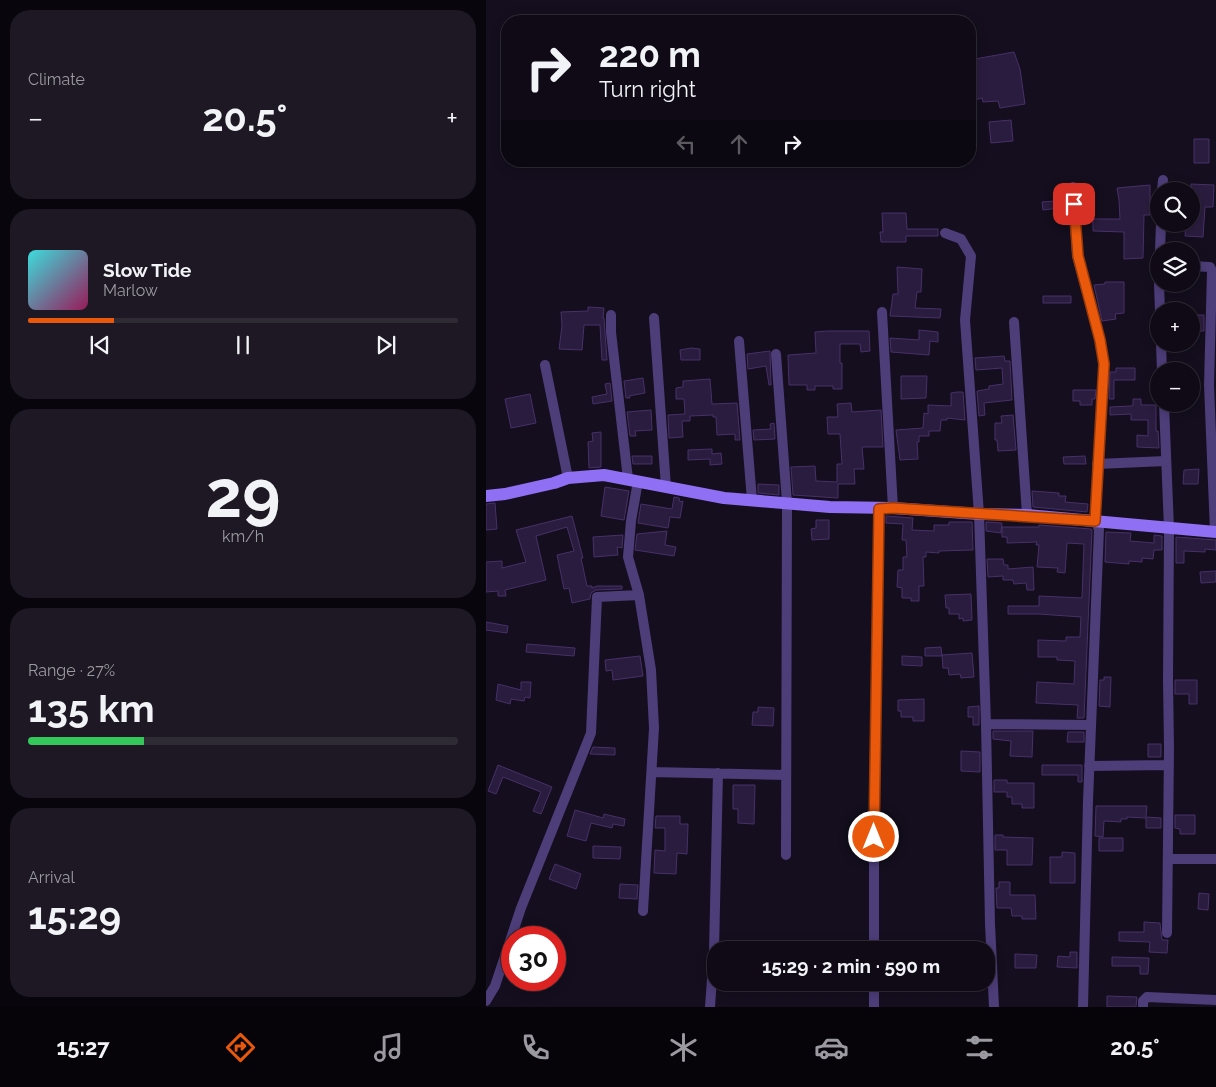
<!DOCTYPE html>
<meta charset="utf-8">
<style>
body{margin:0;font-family:Raleway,sans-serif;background:#1d1823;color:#f1f3f6;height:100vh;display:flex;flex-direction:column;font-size:19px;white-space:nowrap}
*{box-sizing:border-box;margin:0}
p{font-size:16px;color:#9b9aa1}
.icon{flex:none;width:28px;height:28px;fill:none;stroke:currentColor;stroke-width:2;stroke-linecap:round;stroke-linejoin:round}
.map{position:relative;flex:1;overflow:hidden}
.drawer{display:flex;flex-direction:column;gap:10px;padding:10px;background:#08060c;width:486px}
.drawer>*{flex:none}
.hud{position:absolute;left:15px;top:15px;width:475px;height:152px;border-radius:20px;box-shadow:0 2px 12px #0003,0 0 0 1px #2f2b35;background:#0f0a16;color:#f1f3f6;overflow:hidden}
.tools{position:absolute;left:664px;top:182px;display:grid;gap:10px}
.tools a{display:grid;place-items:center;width:50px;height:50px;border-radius:50%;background:#0f0a16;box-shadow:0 2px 12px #0003,0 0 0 1px #2f2b35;font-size:25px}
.speed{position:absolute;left:15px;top:926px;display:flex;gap:10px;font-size:25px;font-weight:700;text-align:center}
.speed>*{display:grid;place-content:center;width:65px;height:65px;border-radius:50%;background:#0f0a16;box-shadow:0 2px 12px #0003,0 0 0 1px #2f2b35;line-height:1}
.speed .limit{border:8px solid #d22;background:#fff;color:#111}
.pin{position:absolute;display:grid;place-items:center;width:42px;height:42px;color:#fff;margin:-21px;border-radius:10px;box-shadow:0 2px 8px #0006}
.me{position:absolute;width:55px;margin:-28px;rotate:0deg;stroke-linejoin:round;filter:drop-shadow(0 0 4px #0008)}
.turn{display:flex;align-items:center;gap:18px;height:105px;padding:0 15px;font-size:22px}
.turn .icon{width:65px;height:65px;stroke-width:2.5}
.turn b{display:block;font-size:35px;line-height:42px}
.lanes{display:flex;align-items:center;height:48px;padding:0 15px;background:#0003;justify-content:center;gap:25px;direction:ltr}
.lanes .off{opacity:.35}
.big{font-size:38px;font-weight:700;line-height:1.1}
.drawer .widget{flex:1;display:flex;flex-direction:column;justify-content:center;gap:8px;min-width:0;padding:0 18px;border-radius:20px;background:#1d1823}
.drawer .dial{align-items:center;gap:0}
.dial b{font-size:65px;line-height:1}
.song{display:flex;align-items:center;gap:15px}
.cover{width:60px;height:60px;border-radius:8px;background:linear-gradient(135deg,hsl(180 70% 55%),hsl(330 70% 35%))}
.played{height:5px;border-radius:2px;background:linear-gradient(90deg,#ea580c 20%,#2f2b35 20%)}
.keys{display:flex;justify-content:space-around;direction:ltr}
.heat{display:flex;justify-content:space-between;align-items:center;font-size:28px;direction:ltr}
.charge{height:8px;border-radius:4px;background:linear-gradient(90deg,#34c759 27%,#2f2b35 0)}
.trip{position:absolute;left:221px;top:941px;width:288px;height:50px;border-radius:20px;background:#0f0a16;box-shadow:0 2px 12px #0003,0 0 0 1px #2f2b35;font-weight:700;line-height:50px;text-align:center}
.tab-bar{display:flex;height:80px;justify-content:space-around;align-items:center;background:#060409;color:#9b9aa1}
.tab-bar .icon{width:35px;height:35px}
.tab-bar .active{color:#ea580c}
.tab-bar b{font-size:22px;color:#f1f3f6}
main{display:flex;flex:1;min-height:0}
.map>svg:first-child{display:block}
.building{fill:#2a1c3e;stroke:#473068}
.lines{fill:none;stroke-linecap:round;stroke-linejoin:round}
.street{stroke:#4d3d79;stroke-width:10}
.secondary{stroke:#8f6ff3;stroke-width:12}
.route-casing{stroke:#983908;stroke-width:12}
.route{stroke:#ea580c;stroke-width:9}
</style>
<main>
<section class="drawer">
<div class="widget"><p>Climate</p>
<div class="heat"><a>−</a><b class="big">20.5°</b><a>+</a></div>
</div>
<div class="widget">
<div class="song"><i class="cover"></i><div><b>Slow Tide</b><p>Marlow</p></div></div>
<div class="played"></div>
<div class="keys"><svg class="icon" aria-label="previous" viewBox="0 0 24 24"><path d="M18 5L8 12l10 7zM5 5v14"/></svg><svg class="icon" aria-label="pause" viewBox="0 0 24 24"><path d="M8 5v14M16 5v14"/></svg><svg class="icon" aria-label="next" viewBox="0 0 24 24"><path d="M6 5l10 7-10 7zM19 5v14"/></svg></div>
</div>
<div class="widget dial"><b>29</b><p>km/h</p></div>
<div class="widget"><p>Range · 27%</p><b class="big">135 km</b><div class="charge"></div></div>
<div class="widget"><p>Arrival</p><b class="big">15:29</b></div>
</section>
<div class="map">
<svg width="730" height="1007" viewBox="0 0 730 1007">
<rect width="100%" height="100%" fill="#140e1e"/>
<path class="building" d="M528,52l6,17 5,35 -25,4 -2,-7 -15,1 -1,-4 -12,3v-36h6l-1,-6z
M525,120l2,21 -22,2 -2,-21z
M708,139h15v24h-15z
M705,184l23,1 -1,22h-8l-2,30 -18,-1 1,-12h5z
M664,185v30h-6l-1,43 -19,1v-27l-31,-1v-12h27l-1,-19 -2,-12z
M581,200v7l-24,3 -1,-8z
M396,213h24l1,16h31v7h-32v6h-25l-1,-10h3z
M411,267l25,2 -1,23h-4l-2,16 26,1 -1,9 -50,-2 3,-22h5z
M619,282h19v31l-9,1 1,5 -14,2 -8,-36 11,-1z
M557,296h28v7h-28z
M102,307l16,1 -1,10h1l3,42h-5l-2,-35h-16l-2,25 -23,-1 3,-23 -1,-14 27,-1z
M705,315h13v16h-4v-2h-9z
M433,330l19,2v10l-8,-1 -1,14 -38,-3 -1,-14 29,2z
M341,331h42l1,20 -9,1 -1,-8h-20v19h2v26h-9v-3h-18v4h-8v-5h-18l-1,-30 28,-2 -1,-21z
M205,348l9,1v11h-19l-1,-10z
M284,351l1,34h-2l-3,-19 -18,3 -1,-15z
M518,356l1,5h5l2,39 -28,3 1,12 -6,1 -2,-25 12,-2v-3l14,-2 -1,-16 -26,2 -1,-12z
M630,368h19v12h-21v19h-5l1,-27h6z
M415,376h26l-1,22 -25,1z
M157,378l2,15 -16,3 1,2h-4l-2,-17z
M224,379l2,25 25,-1 3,37h-5v-6l-18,1 -1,-18h-3v-2l-23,1v5h-8l1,16 -14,1 -1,-23 17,-1 -1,-15h-8v-11l7,-1v-6z
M124,383l2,18 -19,3 -1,-7 15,-3 -2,-10z
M587,390h23l-1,9h-3v6h-12v-4h-7z
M471,392h6l2,28 -18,-2v2h-6l-1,11h-11v5h-10v6h-2l1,17 -18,1 -4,-30 27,-2 1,-15 4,1v-9l23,1v-13z
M44,394l6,29 -25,5 -6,-29z
M647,399h8v6h15v26h2l1,17 -22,-1v-12l11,1v-16h-17v-6l-21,1v-8l21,-1 2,-1z
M365,403l1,9 29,-2 2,37h-21l2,22h-10l1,15h-17v14l-45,-3 -2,-28 24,-1 1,15 21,1v-18h5l-2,-30h-12l-1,-17h11l-1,-13z
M165,410l1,20 -17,1 1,5h-6l-3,-24z
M527,415l3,35 -18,1 -1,-11h-2v-17h7l-1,-7z
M288,423l1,16 -21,1 -1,-10 18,-1 -1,-5z
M115,432v35l-12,1 -1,-26 5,-1 -1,-8z
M226,449v5l9,-1 1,11 -12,1v-6l-22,1v-10z
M146,456h20v8h-19z
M599,456l1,8h-22l-1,-7z
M713,469l-1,15h-15l1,-14z
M272,484l21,1v10l-21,-2z
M119,487l24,4 -5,29 -23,-4z
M546,491l27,2v3h7l-1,6 23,2 -1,8 -54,-5z
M188,497l5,1 1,4 3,-1 -3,17 -10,-1 -2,11 -30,-5 3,-19 31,5z
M9,503l2,26 -11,1v-26z
M86,516l11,42h-2l6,28h5v2l5,-2h25v3l-26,1 -5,3 -1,6 -18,4 -3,-15 -5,1 -7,-34 17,-4 -7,-24 -31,9 10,44 -41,10 1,6h-8v-5l-12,1v-30l16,-1v7l24,-6 -10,-32z
M400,516l27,2 -1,12 22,1v-6h15v-3h23l1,28 -34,1v2l-13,-1v5h-3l1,29h-5v15h-8v-3h-9v-10l-5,-1 1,-17h5v-13h4l-1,-17h-4l1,-16 -17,-1z
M330,520h13v19l-17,1 -1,-11 5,-1z
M500,522l16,1 -1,10 -15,-2z
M553,525l52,4 1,1 -8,188h-7l1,-13 -42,-2 1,-21 37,2 1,-23 -18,-1v-3h-19v-17l28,1v-4h14l1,-20 -42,-3h-31v-8h31v-10l43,2 2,-54 -17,-1 -2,30 -8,-1 1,-4 -21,-1 2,-22h-3l1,-3 -30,1v-6h-5v-10h37z
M181,531l-2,14 11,2 -2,9 -39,-6 2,-16z
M620,532l25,1 -1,8 24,2v-8l8,1v14h-8l-1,9 -11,-1v4l-13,-1v3l-24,-2z
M137,535l-1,13 -5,-1 1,8 -24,2 -1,-20z
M690,537l40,3v10l-11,-1v3l-21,-1v12h-8z
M501,559h16l1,6h4v4l25,-2 1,23h-7l-1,-7 -12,1 -1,-4h-10v-4l-15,1z
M730,571v11l-15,1 -1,-11z
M485,594l1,26 -9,1v-3l-4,1v-5h-10v-6h-3l-1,-13z
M0,622l22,4 -1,7 -21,-3z
M41,644l48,4 -1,8 -48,-4z
M455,647l1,9h-17v-8z
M486,653l2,24 -13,1 -1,-4 -11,1 -1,-7h-5l-1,-13z
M154,656l3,20 -30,4 -1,-10 -6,1 -1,-11z
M416,656l20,1v9l-20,-1z
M618,677h7l-1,30 -11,-1 1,-26h4z
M689,680h22v24h-8v-10h-14z
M35,682h10l-1,16 -5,-1 -1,4 -13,-2 -1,5 -14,-4 2,-16 23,6z
M438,699v22h-11v-4h-12v-6h-3v-11z
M493,706v19h-6v-8h-5v-10z
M272,707l16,1 -1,18 -21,-1 1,-13h5z
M507,731h40l-1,26 -22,-1 1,-15 -18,-2z
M582,732h16v10h-17z
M662,744h13v13h-13z
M107,747l22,1v7l-25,-1z
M475,751l19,1v20l-19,-1z
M12,765l54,22 -11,27 -8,-3 8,-19 -38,-15 -7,17 -8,-3z
M556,765h40v17h-4v-7h-36z
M508,780h13v3h27v25h-12v-4h-10v-7h-5v-5h-13z
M247,785h22l-1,39 -16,-1v-14h-5z
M610,806h51l-1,11 15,1v10h-15v-10l-19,-1v2h-6v3l-17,-1 -1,16 -8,-1z
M89,810l28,8 1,-4 21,5 -1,7 -11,-2 -1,4 -21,-5 -5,18 -19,-5z
M689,815h20v19h-15v-5l-5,-1z
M170,816h24v8h8l-1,30 -10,-1 -1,21 -22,-1 1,-23 10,1v-23h-10z
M509,835h8v2l30,1 -1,27h-25v-15h-12z
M613,838h24v13h-24z
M107,846l28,1 -1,12 -27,-1z
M576,852l13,1v30h-25v-26h12z
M69,864l26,10 -5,15 -27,-10z
M513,882h11v13h25l1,24h-14v-3h-10l-1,-8h-14l-1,-20h3z
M134,884l18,1 -1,14 -18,-1z
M713,893l10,1 -1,16 -10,-1z
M658,922l16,1 2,17h6l-1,13 -18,-1 1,-10 -31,-1v-9h25z
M584,952h7v16l-20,-1 1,-11 12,1z
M529,954l22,1 -1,13h-21z
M626,957l37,1 -1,16h-8v-8h-28z
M621,996l30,1 -1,10h-29z"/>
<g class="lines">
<path class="street" d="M587,187l4,69 23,84 4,24 -9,157 4,8 -11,272 -5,206
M676,191l1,-11
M459,233l16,6 10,17 -6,64 14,194 7,210 4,200 4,83
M674,251l1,-27
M705,266l19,1 2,4 -3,114 6,147
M673,284l1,27
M396,312l11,196
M125,315v17l17,147
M168,318l12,169
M528,322l13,193
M253,341l13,159
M675,344l1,27
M290,354l11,149 -1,352
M59,365l23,113
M678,404l5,125 -1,151 1,68 -2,185
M611,464l69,-3
M152,481l-7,40 -3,36 11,38 12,75 3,58 -11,183
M500,724l105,1
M603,766l80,-1
M166,772l134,3
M682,859h48
M388,950v-151l5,-290
M388,982v25
M0,1001l9,-15 26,-78 70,-175 6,-136 42,-2
M224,1007l4,-56 4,-178
M657,1007v-6l4,-4 69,3"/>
<path class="secondary" d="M0,496l19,-2 49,-11 14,-5 36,-3 120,23 106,9 63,1 86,6 48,1 189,17"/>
</g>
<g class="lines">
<g class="route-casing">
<path id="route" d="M388,837l5,-328 14,-1 202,13 9,-157 -4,-24 -22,-84 -4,-52"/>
</g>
<use href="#route" class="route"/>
</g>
</svg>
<div class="tools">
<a><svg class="icon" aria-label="search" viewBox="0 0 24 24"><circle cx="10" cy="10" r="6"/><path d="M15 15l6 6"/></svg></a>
<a><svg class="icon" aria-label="layers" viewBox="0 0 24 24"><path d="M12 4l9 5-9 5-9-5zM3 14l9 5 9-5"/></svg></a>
<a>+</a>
<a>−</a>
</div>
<div class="speed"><div class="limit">30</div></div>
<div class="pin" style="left:588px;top:204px;background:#d93025"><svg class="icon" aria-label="arrive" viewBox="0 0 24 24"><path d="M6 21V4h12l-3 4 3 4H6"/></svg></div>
<svg class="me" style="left:388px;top:837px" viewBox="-20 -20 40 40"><circle r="17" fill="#ea580c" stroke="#fff" stroke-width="3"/><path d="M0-11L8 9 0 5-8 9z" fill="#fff"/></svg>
<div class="trip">15:29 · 2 min · 590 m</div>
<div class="hud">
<div class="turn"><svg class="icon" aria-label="right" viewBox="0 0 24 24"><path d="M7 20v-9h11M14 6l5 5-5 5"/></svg><div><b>220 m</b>Turn right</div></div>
<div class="lanes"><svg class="icon off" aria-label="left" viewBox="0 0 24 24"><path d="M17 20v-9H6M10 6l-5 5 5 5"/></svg><svg class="icon off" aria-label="ahead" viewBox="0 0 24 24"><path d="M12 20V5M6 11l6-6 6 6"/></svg><svg class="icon" aria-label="right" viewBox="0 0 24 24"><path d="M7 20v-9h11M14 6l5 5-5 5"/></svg></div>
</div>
</div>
</main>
<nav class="tab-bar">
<b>15:27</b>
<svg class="icon active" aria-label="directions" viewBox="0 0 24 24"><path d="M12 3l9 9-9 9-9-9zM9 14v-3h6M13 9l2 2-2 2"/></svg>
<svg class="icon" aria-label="music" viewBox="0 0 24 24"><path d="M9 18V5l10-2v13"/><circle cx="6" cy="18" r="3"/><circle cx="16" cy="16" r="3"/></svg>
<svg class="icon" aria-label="phone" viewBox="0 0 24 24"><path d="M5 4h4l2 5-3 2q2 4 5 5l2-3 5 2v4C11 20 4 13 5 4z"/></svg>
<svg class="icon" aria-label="climate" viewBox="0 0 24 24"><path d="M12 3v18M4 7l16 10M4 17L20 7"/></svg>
<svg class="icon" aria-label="car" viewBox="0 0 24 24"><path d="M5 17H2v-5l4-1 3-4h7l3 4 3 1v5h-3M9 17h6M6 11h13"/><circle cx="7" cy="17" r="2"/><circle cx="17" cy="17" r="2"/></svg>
<svg class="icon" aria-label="filters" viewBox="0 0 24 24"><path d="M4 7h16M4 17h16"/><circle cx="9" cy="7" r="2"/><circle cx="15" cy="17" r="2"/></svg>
<b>20.5°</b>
</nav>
